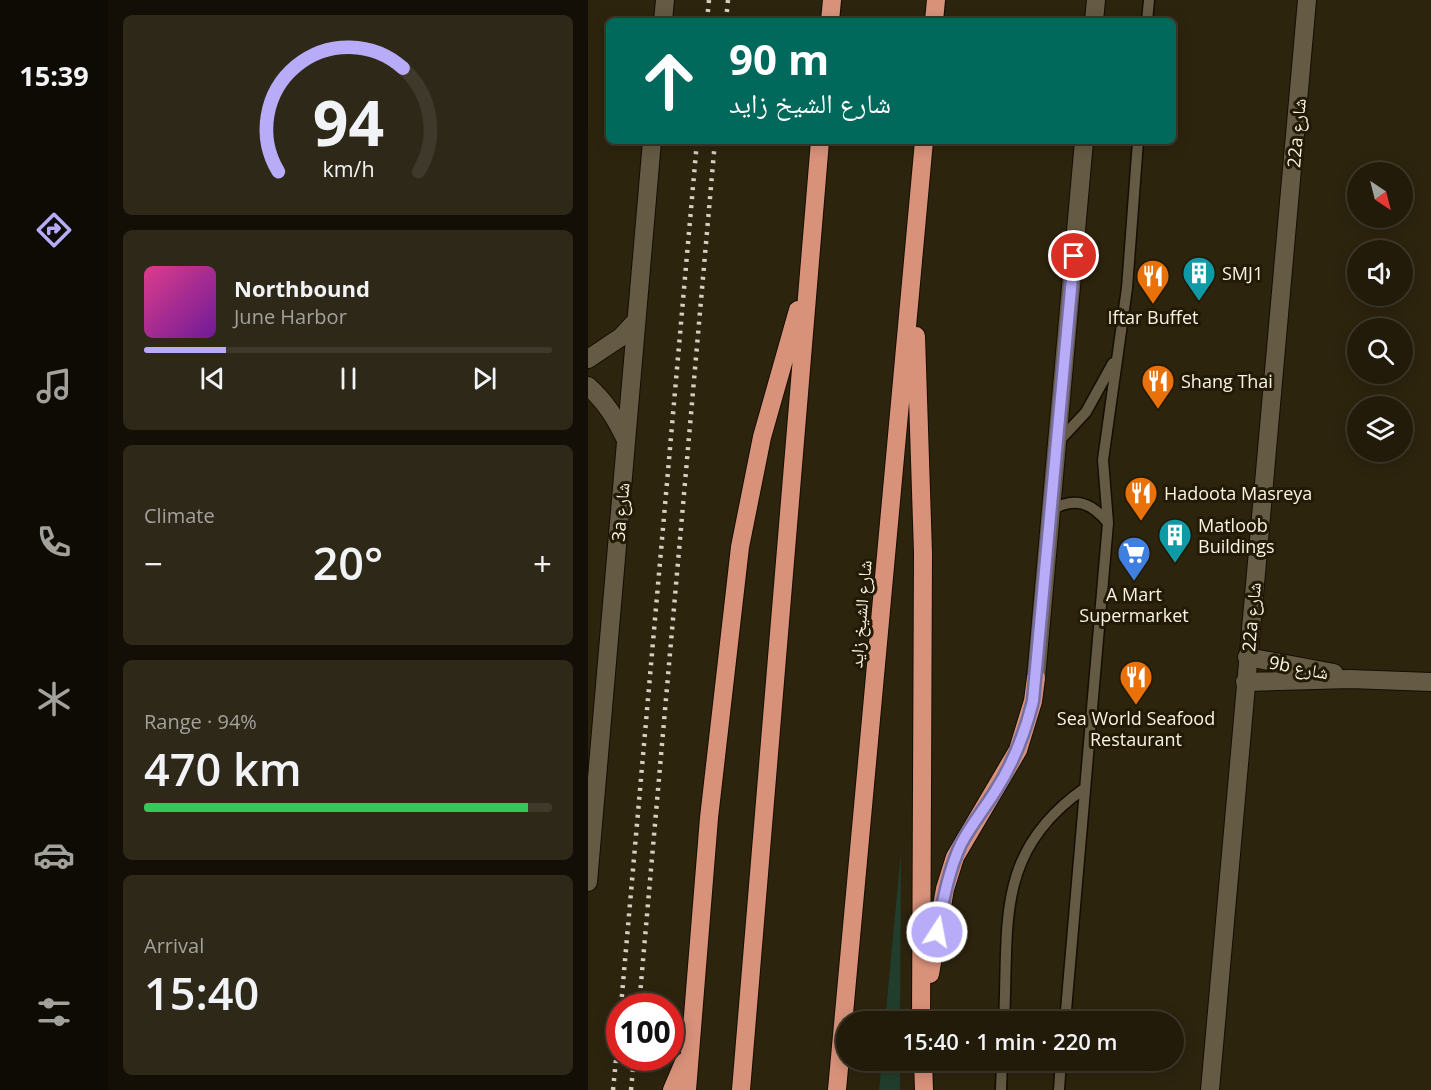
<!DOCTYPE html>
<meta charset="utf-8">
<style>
body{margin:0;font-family:"Open Sans","Noto Naskh Arabic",sans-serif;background:#2e2818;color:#f1f3f6;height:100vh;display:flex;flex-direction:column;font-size:22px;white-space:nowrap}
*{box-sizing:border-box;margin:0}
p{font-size:20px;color:#a2a19c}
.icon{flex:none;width:33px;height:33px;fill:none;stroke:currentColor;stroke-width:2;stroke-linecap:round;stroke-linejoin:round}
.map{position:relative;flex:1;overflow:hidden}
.drawer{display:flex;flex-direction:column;gap:15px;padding:15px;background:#130f06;width:480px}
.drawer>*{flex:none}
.banner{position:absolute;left:18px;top:18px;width:570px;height:126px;border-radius:9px;box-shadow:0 3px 15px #0003,0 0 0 2px #3f392b;background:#00695c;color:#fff;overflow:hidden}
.needle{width:39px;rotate:145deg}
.buttons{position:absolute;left:759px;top:162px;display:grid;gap:12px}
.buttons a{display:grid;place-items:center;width:66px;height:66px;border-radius:50%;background:#221b0a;box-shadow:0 3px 15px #0003,0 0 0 2px #3f392b;font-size:30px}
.speed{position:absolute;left:18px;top:993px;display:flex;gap:12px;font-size:30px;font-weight:700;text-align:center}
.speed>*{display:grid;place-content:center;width:78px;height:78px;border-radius:50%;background:#221b0a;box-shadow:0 3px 15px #0003,0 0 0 2px #3f392b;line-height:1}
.speed .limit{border:9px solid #d22;background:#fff;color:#111}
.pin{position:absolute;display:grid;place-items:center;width:51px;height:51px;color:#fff;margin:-26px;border:3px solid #fff;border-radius:50%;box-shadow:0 2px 6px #0007}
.me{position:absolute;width:66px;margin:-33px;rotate:11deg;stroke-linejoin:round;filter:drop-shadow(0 0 4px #0008)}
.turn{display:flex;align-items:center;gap:21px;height:126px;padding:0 24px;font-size:27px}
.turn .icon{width:78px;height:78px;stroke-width:2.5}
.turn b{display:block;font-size:42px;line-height:51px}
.big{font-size:45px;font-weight:600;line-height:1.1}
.drawer .card{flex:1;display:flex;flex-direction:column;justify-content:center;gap:9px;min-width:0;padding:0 21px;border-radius:9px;background:#2e2818}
.drawer .dial{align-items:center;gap:0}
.dial svg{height:156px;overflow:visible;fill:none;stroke:#3f392b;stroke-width:7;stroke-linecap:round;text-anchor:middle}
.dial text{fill:#f1f3f6;stroke:none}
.song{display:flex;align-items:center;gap:18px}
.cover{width:72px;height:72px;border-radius:9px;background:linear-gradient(135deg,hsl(330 70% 55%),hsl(280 70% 35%))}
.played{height:6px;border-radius:3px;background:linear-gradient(90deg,#b8abf7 20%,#3f392b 20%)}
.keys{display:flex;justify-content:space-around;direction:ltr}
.heat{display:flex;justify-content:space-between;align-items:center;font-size:33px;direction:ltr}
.charge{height:9px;border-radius:4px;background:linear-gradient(90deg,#34c759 94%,#3f392b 0)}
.trip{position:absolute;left:248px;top:1011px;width:348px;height:60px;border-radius:30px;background:#221b0a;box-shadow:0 3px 15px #0003,0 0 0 2px #3f392b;font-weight:600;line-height:60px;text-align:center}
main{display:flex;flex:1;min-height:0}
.tabs{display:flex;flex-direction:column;width:108px;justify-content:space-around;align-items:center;background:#0e0b04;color:#a2a19c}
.tabs .icon{width:42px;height:42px}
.tabs .selected{color:#b8abf7}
.tabs b{font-size:27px;color:#f1f3f6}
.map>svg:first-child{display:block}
.green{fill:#213e2c}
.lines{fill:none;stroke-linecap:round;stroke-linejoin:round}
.service-casing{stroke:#150d00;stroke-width:13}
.minor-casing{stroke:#150d00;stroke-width:20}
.tertiary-casing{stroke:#150d00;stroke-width:20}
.motorway-casing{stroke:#150d00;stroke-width:20}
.service{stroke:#655b44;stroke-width:10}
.minor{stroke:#655b44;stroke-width:18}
.tertiary{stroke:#655b44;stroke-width:18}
.motorway{stroke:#d9927a;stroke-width:18}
.rail{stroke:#d4cfbf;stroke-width:4.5;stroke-dasharray:3 6;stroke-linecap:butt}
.route-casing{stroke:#786fa1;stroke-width:15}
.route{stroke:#b8abf7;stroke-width:10}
.labels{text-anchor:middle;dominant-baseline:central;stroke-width:6;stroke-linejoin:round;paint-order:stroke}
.street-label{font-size:18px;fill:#f8f3e5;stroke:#231a05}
.poi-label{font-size:18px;fill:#f8f3e5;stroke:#231a05;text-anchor:start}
</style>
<main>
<nav class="tabs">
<b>15:39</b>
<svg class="icon selected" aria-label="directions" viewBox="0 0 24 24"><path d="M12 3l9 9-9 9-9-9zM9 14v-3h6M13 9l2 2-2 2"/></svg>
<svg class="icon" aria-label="music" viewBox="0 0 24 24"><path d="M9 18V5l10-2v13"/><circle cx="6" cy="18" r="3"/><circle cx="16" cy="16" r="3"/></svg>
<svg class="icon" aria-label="phone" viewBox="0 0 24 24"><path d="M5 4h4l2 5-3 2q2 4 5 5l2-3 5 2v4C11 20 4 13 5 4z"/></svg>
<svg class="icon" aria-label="climate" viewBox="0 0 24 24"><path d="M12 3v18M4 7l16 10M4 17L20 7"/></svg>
<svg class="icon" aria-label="car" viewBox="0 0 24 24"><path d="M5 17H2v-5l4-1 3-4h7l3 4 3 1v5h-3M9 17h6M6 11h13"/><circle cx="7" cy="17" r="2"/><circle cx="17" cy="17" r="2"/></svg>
<svg class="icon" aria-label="filters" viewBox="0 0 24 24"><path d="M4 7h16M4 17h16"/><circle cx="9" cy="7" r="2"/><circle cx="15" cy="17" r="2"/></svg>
</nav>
<section class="drawer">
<div class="card dial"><svg viewBox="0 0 100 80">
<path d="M14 69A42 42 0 1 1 86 69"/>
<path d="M14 69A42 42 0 0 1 78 16" stroke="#b8abf7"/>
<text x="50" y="56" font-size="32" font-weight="700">94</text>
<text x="50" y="72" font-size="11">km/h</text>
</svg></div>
<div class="card">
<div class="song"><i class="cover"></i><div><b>Northbound</b><p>June Harbor</p></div></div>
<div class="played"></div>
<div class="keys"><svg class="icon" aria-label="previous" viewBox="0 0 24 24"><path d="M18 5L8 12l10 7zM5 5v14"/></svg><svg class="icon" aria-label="pause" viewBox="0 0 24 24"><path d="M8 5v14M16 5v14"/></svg><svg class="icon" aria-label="next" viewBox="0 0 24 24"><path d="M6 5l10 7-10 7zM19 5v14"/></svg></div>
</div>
<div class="card"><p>Climate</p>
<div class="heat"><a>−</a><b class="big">20°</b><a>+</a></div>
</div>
<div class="card"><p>Range · 94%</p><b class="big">470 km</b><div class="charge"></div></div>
<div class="card"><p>Arrival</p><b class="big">15:40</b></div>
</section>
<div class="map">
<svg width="843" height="1090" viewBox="0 0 843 1090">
<rect width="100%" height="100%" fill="#2d240e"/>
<path class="green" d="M313,853l-1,168h-15z
M294,1061h18v29h-21z"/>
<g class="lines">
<g class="service-casing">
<path id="service" d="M559,21l2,-21
M471,441l27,-29 27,-49
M464,510c23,-14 40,-7 56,13
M416,1022c5,-100 -10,-170 81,-234
M477,1022l43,-499 -5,-63 24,-172 11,-147
M413,1090l1,-30
M471,1090l2,-30"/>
</g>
<g class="minor-casing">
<path id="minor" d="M506,21l2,-21
M0,359l33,-22 15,-16
M0,386c18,16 28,33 38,54
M659,657l87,16
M448,678l48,-537
M657,682l105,-3 81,3
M622,1090l97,-1090"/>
</g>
<g class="tertiary-casing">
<path id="tertiary" d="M75,21l2,-21
M0,882l64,-741"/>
</g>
<g class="motorway-casing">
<path id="motorway" d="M242,21l2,-21
M346,21l2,-21
M328,336l7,217 -2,469
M342,974l15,-85 10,-32 63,-107 15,-49 3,-23
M335,1060l1,30
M84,1090l12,-28
M99,1090l22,-272 31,-271 22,-110 36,-127
M153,1090l79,-949
M249,1090l87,-949"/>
</g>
<use href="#service" class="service"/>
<use href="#minor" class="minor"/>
<use href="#tertiary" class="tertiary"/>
<use href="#motorway" class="motorway"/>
<path class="rail" d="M119,21l2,-21
M138,21l2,-21
M33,1006l76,-865
M51,1006l76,-865
M25,1090l7,-71
M43,1090l3,-32"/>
</g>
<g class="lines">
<g class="route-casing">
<path id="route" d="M349,932c6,-30 11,-60 24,-88 10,-19 24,-36 35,-54 18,-28 29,-57 37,-89l41,-445"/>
</g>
<use href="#route" class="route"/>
</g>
<defs>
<g id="building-pin" transform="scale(1.725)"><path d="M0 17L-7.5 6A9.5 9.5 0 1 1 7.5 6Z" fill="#0f9aa8" stroke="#231a05"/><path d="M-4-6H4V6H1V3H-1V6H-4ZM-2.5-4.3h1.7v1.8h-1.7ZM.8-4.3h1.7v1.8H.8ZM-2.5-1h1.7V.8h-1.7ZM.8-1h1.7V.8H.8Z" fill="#fff"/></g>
<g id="restaurant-pin" transform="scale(1.725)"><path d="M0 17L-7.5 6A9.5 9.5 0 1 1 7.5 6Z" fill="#e8710a" stroke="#231a05"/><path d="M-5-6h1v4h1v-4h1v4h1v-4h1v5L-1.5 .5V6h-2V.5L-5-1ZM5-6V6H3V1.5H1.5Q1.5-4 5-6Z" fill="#fff"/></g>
<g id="supermarket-pin" transform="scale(1.725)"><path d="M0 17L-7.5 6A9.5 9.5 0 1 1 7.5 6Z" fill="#3f7fe0" stroke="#231a05"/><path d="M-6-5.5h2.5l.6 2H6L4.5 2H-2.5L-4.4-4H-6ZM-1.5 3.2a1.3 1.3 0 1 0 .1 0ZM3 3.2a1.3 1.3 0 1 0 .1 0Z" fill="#fff"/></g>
</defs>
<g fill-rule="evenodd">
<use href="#building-pin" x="611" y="273"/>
<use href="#restaurant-pin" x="565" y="276"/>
<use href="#restaurant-pin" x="570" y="381"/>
<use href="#restaurant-pin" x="553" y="493"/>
<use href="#building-pin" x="587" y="535"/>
<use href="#supermarket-pin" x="546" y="553"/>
<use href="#restaurant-pin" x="548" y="677"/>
</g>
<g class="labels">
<g class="street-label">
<text transform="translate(708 133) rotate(-85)">22a شارع</text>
<text transform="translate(32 512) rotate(-85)">3a شارع</text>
<text transform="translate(272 614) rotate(-85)">شارع الشيخ زايد</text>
<text transform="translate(663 617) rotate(-85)">22a شارع</text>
<text transform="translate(711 667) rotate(11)">9b شارع</text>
</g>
<g class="poi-label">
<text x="634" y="273">SMJ1</text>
<text x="565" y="317" text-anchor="middle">Iftar Buffet</text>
<text x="593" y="381">Shang Thai</text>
<text x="576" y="493">Hadoota Masreya</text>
<text x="610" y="525">Matloob<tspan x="610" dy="21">Buildings</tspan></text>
<text x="546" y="594" text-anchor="middle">A Mart<tspan x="546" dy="21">Supermarket</tspan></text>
<text x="548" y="718" text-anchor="middle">Sea World Seafood<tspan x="548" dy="21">Restaurant</tspan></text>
</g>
</g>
</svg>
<div class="buttons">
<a><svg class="needle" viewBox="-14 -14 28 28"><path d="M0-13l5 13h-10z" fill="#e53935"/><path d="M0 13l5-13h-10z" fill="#a2a19c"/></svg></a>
<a><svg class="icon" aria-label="sound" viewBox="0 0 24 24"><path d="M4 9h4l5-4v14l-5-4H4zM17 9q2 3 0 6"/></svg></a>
<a><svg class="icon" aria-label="search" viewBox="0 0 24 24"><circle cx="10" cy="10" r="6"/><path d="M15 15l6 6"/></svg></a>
<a><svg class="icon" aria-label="layers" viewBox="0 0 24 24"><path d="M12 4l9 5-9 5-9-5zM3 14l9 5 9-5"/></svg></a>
</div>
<div class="speed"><div class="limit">100</div></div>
<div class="pin" style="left:486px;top:256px;background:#d93025"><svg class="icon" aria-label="arrive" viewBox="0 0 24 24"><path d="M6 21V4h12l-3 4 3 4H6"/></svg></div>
<svg class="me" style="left:349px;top:932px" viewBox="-20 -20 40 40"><circle r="17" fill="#b8abf7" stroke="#fff" stroke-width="3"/><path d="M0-11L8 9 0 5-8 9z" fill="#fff"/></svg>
<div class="trip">15:40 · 1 min · 220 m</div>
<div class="banner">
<div class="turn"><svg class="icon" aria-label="ahead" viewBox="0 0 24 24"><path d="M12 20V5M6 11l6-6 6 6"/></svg><div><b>90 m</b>شارع الشيخ زايد</div></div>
</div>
</div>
</main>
